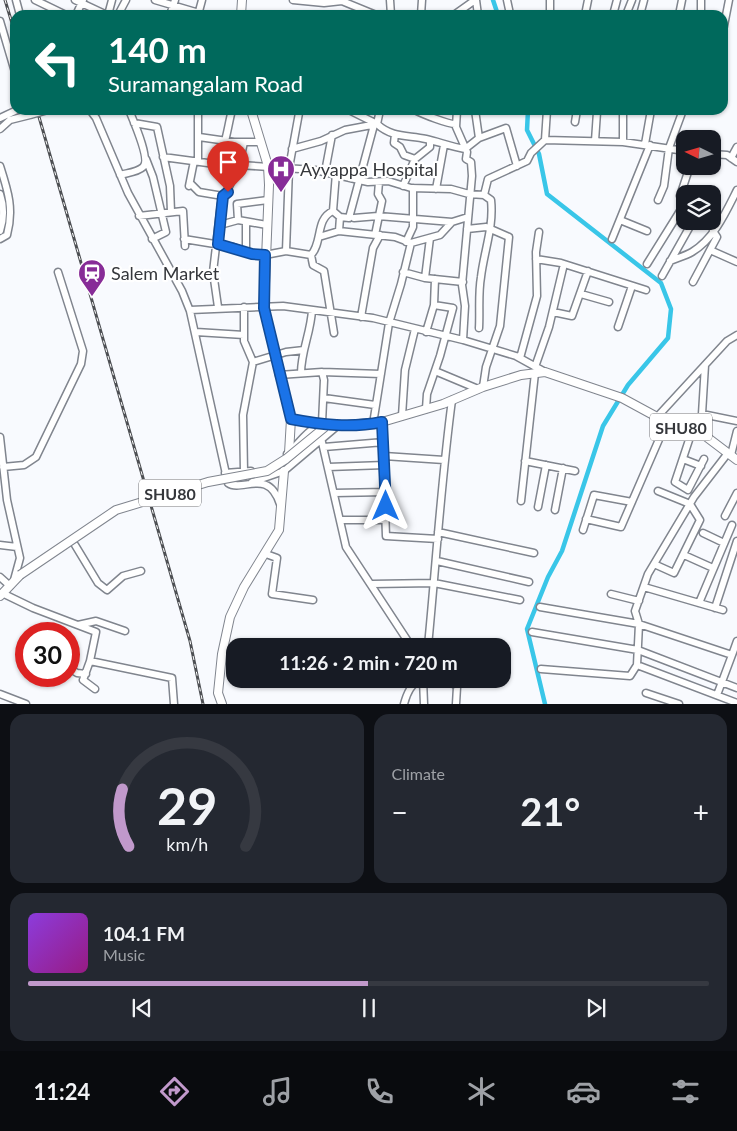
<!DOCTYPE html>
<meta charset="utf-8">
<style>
body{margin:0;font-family:Lato,sans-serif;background:#242831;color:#f1f3f6;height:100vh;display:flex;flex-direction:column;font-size:19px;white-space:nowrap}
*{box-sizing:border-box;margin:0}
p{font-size:16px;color:#9ea1a6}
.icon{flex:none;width:28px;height:28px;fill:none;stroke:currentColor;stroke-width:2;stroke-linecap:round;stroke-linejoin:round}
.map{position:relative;height:704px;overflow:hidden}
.panel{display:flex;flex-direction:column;gap:10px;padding:10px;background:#0d0f14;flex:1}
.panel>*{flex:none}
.guide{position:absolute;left:10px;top:10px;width:718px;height:105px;border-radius:15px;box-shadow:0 1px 4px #0004;background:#00695c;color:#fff;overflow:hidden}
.needle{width:32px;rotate:275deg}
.fabs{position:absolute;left:676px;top:130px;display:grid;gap:10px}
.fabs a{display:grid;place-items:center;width:45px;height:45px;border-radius:10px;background:#171b24;box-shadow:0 1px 4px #0004;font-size:25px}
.speed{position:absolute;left:15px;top:622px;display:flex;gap:10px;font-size:25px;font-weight:700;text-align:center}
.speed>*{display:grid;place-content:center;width:65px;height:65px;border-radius:50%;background:#171b24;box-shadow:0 1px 4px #0004;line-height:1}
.speed .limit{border:8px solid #d22;background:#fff;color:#111}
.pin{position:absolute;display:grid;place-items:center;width:42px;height:42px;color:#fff;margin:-51px -21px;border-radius:50% 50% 50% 0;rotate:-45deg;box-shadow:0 0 5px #0007}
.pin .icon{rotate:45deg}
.me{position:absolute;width:55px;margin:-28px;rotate:0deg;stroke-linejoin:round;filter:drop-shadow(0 0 4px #0008)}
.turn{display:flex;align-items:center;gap:18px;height:105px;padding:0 15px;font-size:22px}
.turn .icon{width:65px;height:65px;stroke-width:2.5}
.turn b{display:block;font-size:35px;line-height:42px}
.big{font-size:38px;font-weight:700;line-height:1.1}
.panel .card{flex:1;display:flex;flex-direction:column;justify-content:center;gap:8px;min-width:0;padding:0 18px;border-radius:15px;background:#242831}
.panel .dial{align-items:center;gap:0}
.dial svg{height:130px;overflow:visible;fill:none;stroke:#363941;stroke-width:7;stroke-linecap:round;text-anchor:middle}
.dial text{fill:#f1f3f6;stroke:none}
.song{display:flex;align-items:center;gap:15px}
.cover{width:60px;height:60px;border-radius:8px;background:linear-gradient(135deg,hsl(270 70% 55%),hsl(310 70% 35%))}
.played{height:5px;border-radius:2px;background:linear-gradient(90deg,#c199cb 50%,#363941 50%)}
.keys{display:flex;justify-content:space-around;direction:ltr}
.heat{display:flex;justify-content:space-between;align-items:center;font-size:28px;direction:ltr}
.panel .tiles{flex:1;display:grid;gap:10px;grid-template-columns:1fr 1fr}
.card:last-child{grid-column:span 2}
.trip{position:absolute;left:226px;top:638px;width:285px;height:50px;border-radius:15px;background:#171b24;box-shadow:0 1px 4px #0004;font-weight:700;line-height:50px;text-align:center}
.tab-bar{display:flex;height:80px;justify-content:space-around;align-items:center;background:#090b0e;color:#9ea1a6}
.tab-bar .icon{width:35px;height:35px}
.tab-bar .current{color:#c199cb}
.tab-bar b{font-size:22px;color:#f1f3f6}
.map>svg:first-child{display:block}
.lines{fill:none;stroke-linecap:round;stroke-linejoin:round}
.canal{stroke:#39c6e8;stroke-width:4.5}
.minor-casing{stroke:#80858e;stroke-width:9}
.major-casing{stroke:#80858e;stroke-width:10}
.minor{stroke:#fff;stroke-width:6}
.major{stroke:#fff;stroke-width:8}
.rail-casing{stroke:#4d4f53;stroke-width:3}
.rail{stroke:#fff;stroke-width:1;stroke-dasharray:4;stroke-linecap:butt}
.minor-bridge-casing{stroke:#80858e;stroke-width:9;stroke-linecap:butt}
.major-bridge-casing{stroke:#80858e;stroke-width:10;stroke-linecap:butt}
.minor-bridge{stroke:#fff;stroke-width:6}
.major-bridge{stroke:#fff;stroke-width:8}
.route-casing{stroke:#114b97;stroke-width:12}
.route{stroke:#1a73e8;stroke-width:9}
.labels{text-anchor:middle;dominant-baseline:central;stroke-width:4.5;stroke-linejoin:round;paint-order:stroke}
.shield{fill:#fff;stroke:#727376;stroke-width:1}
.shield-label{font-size:16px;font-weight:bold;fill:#35373b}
.poi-label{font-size:18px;fill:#35373b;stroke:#fff;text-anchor:start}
</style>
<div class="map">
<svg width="737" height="704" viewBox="0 0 737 704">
<rect width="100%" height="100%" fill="#f8fafe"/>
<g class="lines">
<path class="canal" d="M493,0l5,15
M528,110l-1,20 12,24 8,40 114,89 10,26 -3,29 -40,47 -25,41 -41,125 -14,26 -21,52 18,75"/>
<g class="minor-casing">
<path id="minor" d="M16,0l4,15
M35,0l31,15
M75,0l32,15
M155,0l44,13
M293,0l31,3 18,-2 34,14
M390,0l1,15
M476,0l2,15
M507,0l3,14
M76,15l7,-15
M108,15l4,-15
M118,15l8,-15
M170,15l5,-15
M198,15l4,-15
M421,15l1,-15
M454,15l21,-15
M550,15v-15
M585,15l3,-15
M613,15l4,-15
M626,15l6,-15
M640,15l4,-15
M679,15l3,-15
M701,15v-15
M0,21l15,51
M722,36l7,-36
M90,110l6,8 32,75 54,98 8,20 38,172c14,10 40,-16 52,21
M198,110v51
M349,110l28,14 3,-14
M415,110c7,4 35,15 41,14
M457,110l-1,17 11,25 -1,7 5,3 1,14 -10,109 3,21 -2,34
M475,110l4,28
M299,113l-10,55 -3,83 25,4 2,10 11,6 10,62
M623,113v29
M0,118l17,-8
M575,122l2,-12
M134,123l23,4 13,59 1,26
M0,129l10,-9 20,-5
M395,134l-1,9 6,4 4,8 11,4
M199,137l35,5h26
M545,140l2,-30
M595,141l2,-29
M645,144l6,-34
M292,149l29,-8 24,-11 32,-6c15,14 31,11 49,15 13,3 26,8 39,10l14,-11 27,-10 11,38
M712,154l15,1 10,7
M163,157l52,7c11,-16 12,-35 17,-54
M731,158l6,-11
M146,159l7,18 13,55 -14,7
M239,165l76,5 53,12 20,-1 23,7 40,1 18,5 15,1 4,-16 39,-18 4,-8 14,-13 78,2 62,9
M0,166c8,25 14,43 7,69l-7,4
M325,172l7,-37
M336,173l-3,38 7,6 -1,14 56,6 16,6 -10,41 -12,39 -16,101
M120,175c7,-2 18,-3 23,-8 8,-7 -10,-47 -14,-57
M190,183l9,9 24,4
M189,186l5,-25
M403,186l12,-27 15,-12v-7
M436,189l8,-44
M0,194c4,12 4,25 0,37
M658,200l6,-14 5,-38 14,-38
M139,216l44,-5 2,35
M340,217l9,1 25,-93
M354,218l24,-2 74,6
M238,220l-1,-16 31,-4
M620,220l27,11
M220,225l18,-5 29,5
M467,229l19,-2 23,10 -9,89 -14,41 -3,20
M375,235l7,-34 -4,-7 1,-12
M319,237l20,-6
M430,238l-5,40 38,4
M184,239l49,8 19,7 13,1 21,-4
M612,239l38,-94
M406,242l7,-15v-39
M411,243l29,-8 12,-13 16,-5
M710,250l27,12
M246,252v-29
M311,255c12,-13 4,-36 22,-44
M536,259l25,4 85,27
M670,261c7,-3 15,-5 22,-9 22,-13 34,-40 45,-62
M647,264l38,-61 -5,-7 10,-30
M403,272l22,6
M662,276l31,-55
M693,282l24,-45 -4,-6
M581,294l28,8
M218,307l-5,-35 8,-68 18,-39 5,-23
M190,310l93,-4 90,12 90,22 53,16 29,16
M553,312l19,4 16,-45
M361,317l12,-69 7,-13
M618,327l14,-41
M479,328c1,-16 -1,-34 2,-51 3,-26 13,-50 10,-77l-7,-5
M196,332l48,3
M426,332l8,-27 1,-26
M520,358l17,-62 -1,-44 3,-20
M253,362l33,-10 18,-2
M535,367l14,-40 14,-59
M435,371l43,18
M322,372l59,2
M301,373c0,-22 10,-41 11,-63
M279,375l43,-3 2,8 -2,43
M324,398l51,7
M426,409l1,-15 13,-38 13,-48 -19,-3
M702,414l35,7
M402,416l3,-46 10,-41
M657,417l70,-76 10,-6
M382,422l4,114 52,3
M0,437l7,63 13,58 -6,22
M321,438l25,109 65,99
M324,447l60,-5
M728,453l-34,44 -46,77 -13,37 4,13 93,31 5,-14
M731,455l6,-24
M384,456l60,4
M683,459l18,7
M704,459l-16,31 -13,-8 17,-51 10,-17 3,-49
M525,461l50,10
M3,467l21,-2 12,-8 45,-93 2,-13 -25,-79
M328,467l57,-2
M244,472l-1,-57 10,-53 -9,-21v-34
M225,473l26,-2
M252,482l32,-11 52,-44c-22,-11 -34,15 -49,27
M334,493l52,-1
M521,501l14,-128
M538,507l8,-42
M555,510l8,-42
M725,516l12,-23
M586,519l35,8 46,-106
M340,520h46
M583,530l11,-35 38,7
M438,532l96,21
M703,533l21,10
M0,545l17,2
M75,545l23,38 9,7 16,-14 18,-5
M266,554l11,4 -5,36 41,6
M684,555l29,13
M437,561l92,21
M654,564l20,9 26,-53 -10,-16 -32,-13
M0,577l10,9
M372,584l62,-1 86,17
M644,587l79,23
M2,593l31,15 63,24 -6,29 82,17 2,26
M611,594l28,7
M699,603l33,-78
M540,607l99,17 -2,41 100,38
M715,608l22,-67
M78,625l18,-4 29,10
M532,632l106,18 99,38
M428,646c8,-82 13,-164 24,-246
M90,661l-7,19 12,9
M69,668l8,5 9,1
M541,669l89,7 7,-11
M423,679l1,25
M448,679l9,8 -1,17
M646,693l33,11
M0,694l26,10
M717,695l15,-40
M404,704c3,-11 7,-20 17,-25"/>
</g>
<g class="major-casing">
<path id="major" d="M241,15l1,-15
M251,110l17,56 1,19 -5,123 27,111 -2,34
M291,419l28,5
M325,427l57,-5 61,-18 40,-17 38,-12 24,-3 77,26 35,19 47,18 33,25
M0,596l20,-21
M222,704l-4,-11 4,-39 8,-37 14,-30 35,-57 5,-59"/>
</g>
<use href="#minor" class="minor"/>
<use href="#major" class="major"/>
<g class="rail-casing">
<path id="rail" d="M5,0l10,33
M37,110l153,531 13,63"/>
</g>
<use href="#rail" class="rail"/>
<g class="minor-bridge-casing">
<path id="minor-bridge" d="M30,115l18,-5"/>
</g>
<g class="major-bridge-casing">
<path id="major-bridge" d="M20,575l96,-65 92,-28 59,-11 19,-12 39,-32"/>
</g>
<use href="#minor-bridge" class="minor-bridge"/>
<use href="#major-bridge" class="major-bridge"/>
</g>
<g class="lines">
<g class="route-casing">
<path id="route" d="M228,192l-5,4 -5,48 34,10 13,1 -1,53 27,111c31,6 60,9 91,3l4,84"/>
</g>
<use href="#route" class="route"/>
</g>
<defs>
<g id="hospital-pin" transform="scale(1.4375)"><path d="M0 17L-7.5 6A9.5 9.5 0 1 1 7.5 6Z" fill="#872c97" stroke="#fff"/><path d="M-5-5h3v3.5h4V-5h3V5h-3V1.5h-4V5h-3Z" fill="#fff"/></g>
<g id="station-pin" transform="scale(1.4375)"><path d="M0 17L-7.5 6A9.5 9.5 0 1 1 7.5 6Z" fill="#872c97" stroke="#fff"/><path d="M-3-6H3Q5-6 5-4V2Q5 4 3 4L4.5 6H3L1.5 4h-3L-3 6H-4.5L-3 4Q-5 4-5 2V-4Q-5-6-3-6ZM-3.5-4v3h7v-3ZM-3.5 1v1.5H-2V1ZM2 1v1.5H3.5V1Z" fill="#fff"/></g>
</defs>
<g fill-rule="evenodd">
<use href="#hospital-pin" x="281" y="169"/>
<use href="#station-pin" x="92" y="273"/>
</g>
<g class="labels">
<g class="shield">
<rect x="650" y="413.5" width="62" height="27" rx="4"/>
<rect x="139" y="479.5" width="62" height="27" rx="4"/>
</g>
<g class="shield-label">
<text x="681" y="427">SHU80</text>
<text x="170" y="493">SHU80</text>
</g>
<g class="poi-label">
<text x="300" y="169">Ayyappa Hospital</text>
<text x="111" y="273">Salem Market</text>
</g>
</g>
</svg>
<div class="fabs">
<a><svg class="needle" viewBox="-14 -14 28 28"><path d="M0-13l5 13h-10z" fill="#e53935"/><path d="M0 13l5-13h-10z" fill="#9ea1a6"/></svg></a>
<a><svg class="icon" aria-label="layers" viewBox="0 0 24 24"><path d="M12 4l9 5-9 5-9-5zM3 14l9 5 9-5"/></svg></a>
</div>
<div class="speed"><div class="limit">30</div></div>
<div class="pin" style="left:228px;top:192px;background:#d93025"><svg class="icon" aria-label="arrive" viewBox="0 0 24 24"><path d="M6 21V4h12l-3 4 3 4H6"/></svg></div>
<svg class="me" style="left:386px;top:506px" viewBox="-20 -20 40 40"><path d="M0-17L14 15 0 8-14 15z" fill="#1a73e8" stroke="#fff" stroke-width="4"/></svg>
<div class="trip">11:26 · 2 min · 720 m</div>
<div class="guide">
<div class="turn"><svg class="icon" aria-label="left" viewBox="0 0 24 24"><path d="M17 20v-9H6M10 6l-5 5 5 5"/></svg><div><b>140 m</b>Suramangalam Road</div></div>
</div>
</div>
<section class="panel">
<div class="tiles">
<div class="card dial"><svg viewBox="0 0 100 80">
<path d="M14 69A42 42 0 1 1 86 69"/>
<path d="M14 69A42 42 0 0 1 10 34" stroke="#c199cb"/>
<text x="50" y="56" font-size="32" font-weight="700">29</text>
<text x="50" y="72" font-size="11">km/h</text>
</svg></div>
<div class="card"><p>Climate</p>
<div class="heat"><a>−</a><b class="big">21°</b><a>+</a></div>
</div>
<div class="card">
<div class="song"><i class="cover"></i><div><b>104.1 FM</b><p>Music</p></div></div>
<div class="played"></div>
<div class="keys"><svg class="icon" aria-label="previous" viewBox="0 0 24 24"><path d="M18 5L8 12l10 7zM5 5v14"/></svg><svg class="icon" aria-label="pause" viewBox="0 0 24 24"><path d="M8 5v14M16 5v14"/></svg><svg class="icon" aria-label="next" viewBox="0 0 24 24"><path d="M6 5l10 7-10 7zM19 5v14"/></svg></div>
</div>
</div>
</section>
<nav class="tab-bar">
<b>11:24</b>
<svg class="icon current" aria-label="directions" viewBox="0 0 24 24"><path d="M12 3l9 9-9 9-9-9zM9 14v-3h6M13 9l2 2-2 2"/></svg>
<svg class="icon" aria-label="music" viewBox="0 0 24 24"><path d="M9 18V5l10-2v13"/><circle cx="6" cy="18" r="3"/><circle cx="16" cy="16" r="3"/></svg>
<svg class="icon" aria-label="phone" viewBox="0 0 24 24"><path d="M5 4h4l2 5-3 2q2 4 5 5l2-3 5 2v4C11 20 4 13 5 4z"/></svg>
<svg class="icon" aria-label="climate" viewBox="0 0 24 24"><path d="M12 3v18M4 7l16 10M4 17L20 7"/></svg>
<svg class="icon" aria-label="car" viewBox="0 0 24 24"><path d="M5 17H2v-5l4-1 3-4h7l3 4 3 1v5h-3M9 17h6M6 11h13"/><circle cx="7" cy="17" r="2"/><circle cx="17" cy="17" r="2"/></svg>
<svg class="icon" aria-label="filters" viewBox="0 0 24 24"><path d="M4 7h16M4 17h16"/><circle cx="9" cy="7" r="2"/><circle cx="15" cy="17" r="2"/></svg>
</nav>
